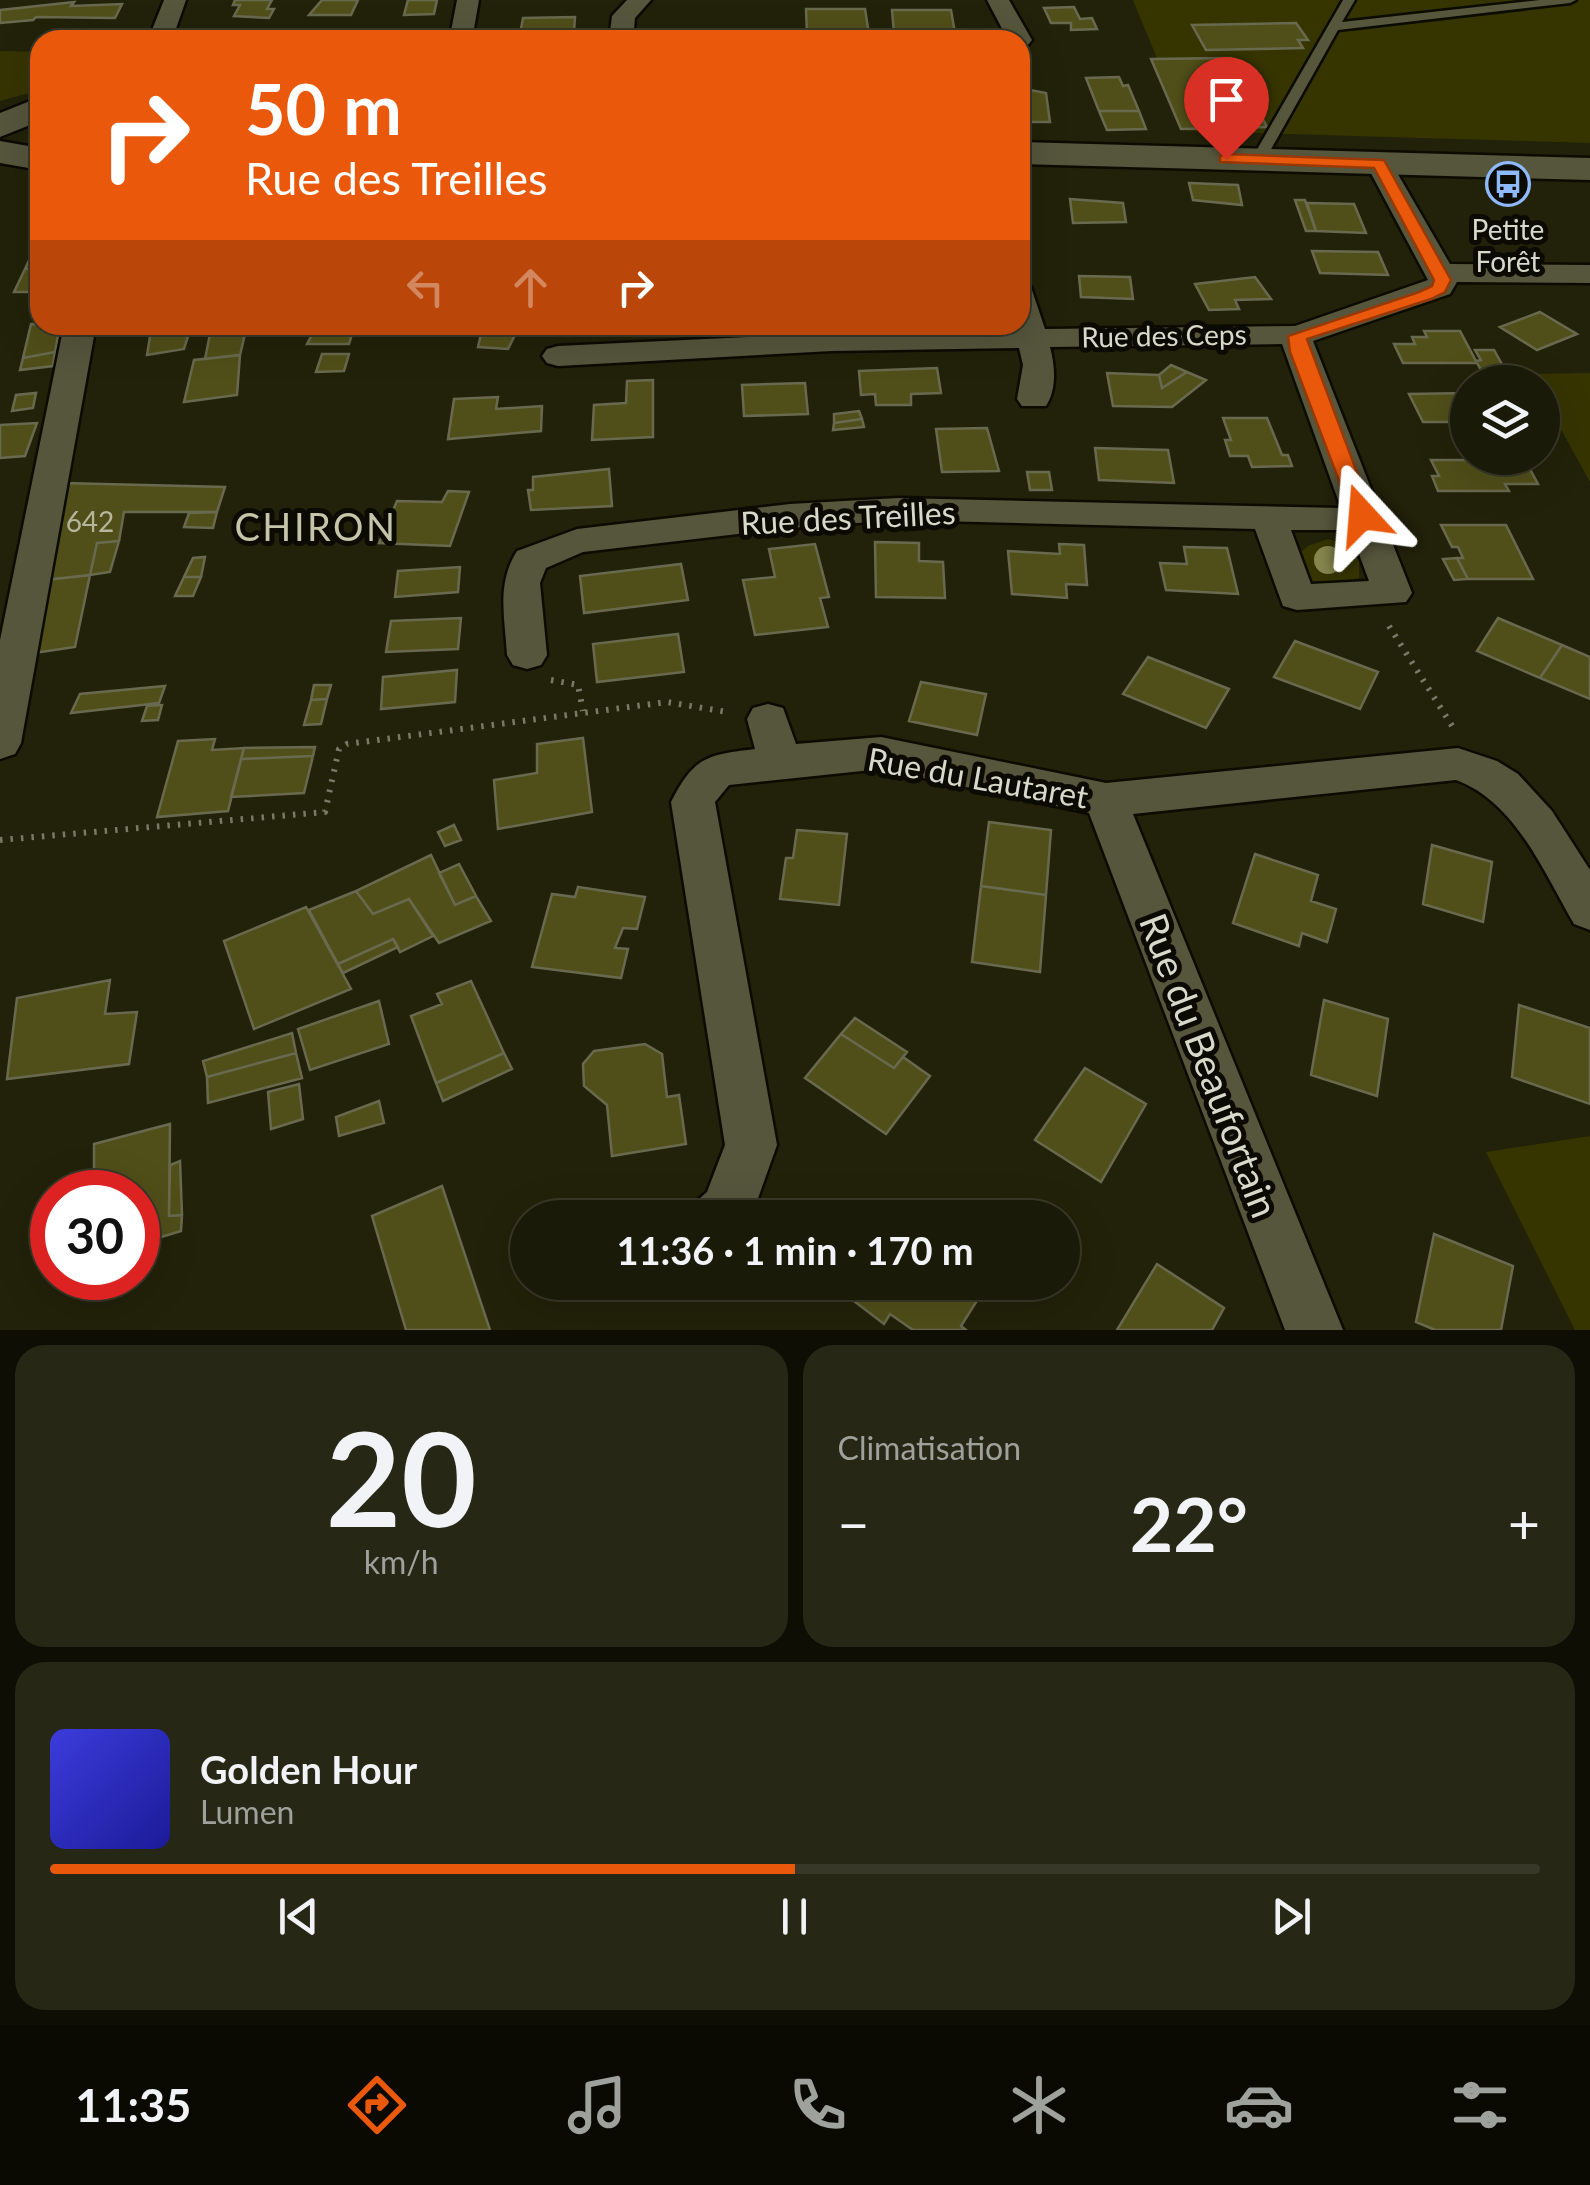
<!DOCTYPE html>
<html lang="fr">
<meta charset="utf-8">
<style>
body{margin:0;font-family:Lato,sans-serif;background:#272716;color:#f1f3f6;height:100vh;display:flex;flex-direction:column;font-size:38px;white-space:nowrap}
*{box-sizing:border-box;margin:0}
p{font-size:32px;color:#9fa19c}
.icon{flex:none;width:55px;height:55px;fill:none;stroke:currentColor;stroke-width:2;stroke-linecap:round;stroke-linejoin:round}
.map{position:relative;height:1330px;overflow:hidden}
.panel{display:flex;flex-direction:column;gap:15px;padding:15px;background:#0e0e04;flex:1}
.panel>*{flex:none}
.guide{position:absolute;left:30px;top:30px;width:1000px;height:305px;border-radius:30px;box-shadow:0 10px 40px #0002,0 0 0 2px #383829;background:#ea580c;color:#fff;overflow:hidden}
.buttons{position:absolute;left:1450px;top:365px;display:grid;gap:20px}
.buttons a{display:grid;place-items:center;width:110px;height:110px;border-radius:50%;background:#1a1a08;box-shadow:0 10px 40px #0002,0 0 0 2px #383829;font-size:50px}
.speed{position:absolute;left:30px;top:1170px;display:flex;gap:20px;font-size:50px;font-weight:700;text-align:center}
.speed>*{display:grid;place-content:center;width:130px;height:130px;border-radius:50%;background:#1a1a08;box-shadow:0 10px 40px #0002,0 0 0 2px #383829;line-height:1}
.speed .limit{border:15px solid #d22;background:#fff;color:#111}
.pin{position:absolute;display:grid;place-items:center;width:85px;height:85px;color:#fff;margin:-102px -42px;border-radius:50% 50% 50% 0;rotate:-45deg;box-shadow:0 0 10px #0007}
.pin .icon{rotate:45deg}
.me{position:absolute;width:110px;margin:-55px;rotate:341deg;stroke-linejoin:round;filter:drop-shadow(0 0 8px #0008)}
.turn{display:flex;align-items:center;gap:35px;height:210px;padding:0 50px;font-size:45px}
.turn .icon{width:130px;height:130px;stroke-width:2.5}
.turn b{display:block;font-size:70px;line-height:85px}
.lanes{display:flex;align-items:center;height:95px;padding:0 50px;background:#0003;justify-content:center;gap:50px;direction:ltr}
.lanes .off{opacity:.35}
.big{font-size:75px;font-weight:700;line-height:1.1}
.panel .widget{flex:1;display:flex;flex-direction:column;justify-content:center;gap:15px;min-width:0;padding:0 35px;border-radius:30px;background:#272716}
.panel .dial{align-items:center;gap:0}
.dial b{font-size:130px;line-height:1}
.song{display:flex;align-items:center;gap:30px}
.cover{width:120px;height:120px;border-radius:15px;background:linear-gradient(135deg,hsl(240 70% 55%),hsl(240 70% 35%))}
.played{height:10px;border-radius:5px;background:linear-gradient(90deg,#ea580c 50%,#383829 50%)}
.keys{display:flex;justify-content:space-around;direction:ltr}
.heat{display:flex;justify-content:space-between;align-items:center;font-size:55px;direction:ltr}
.panel .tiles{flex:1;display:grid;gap:15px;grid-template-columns:1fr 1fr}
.widget:last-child{grid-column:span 2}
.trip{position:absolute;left:510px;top:1200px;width:570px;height:100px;border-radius:50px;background:#1a1a08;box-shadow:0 10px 40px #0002,0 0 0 2px #383829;font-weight:700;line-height:100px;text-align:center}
.dock{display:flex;height:160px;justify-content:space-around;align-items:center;background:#0a0a03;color:#9fa19c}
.dock .icon{width:70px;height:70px}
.dock .selected{color:#ea580c}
.dock b{font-size:45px;color:#f1f3f6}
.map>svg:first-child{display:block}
.green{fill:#363500}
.building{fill:#504f19;stroke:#69694f;stroke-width:2.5}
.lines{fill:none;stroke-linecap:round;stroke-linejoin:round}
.lane-casing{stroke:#0c0b00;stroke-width:5}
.street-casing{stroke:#0c0b00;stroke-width:5}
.secondary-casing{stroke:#0c0b00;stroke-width:5}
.path{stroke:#787966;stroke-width:6;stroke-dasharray:2.5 8;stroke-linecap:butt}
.lane{fill:#56563d;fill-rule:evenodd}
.street{fill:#56563d;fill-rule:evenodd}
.secondary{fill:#56563d;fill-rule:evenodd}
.tree{fill:#86864e}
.route{fill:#ea580c;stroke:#983908;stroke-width:2.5}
.labels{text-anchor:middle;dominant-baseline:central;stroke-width:10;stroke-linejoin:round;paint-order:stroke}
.far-poi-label{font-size:28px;fill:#d8d9cb;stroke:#0b0b03}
.far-street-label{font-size:28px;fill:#d8d9cb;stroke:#0b0b03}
.number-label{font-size:28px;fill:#b6b69e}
.street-label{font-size:32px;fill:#d8d9cb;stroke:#0b0b03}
.quarter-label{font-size:38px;letter-spacing:2.5px;fill:#c4c5a9;stroke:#0b0b03}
.near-street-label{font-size:38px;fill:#d8d9cb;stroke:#0b0b03}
</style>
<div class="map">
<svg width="1590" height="1330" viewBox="0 0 1590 1330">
<rect width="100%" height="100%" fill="#22220a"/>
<path class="green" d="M1133,0h457v143l-403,-12z
M0,51l40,1v38l-40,11z
M1590,373v109l-47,-85 -1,-15h-8l-4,-8z
M1328,539l21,6 10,16v17l-33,8 -25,-8 -6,-21 13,-11z
M1590,1136v194h-15l-89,-178z"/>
<path class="building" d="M235,0h37l-5,9h7l-5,9 -35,-2 6,-11h-7z
M322,0h36l-7,15h-42z
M408,0h29l-3,14 -30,1z
M74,2l-3,4 51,-2 -7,14 -79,-1 -3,3 -33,3v-13z
M1074,7l6,12 12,-1 5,11 -26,1v-7h-20l-7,-15z
M806,9h59l4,25 -62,1z
M892,10h59l4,23h-61z
M575,17l-1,16 -54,1 3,-16z
M1296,23l12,17h-10l5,8 -97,2 -14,-25z
M278,30l-4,10h-29l5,-9z
M1231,58l36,69 -86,2 -30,-70z
M1119,77l4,9 5,-1 11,26h-40l-13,-33z
M1020,88l26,5 4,29h-30z
M1099,111h40l7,18 -39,1z
M1189,183l49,2 4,20 -49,-5z
M1070,199l53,4 3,19 -53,1z
M1295,200h10l11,31h-10z
M1307,203l47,1 12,29 -50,-2z
M37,239l3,29 -15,1 6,-13z
M1312,251l66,1 10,23 -68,-2z
M40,268v24h-26l11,-23z
M1079,276l51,1 3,22 -52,-2z
M1255,277l16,22 -36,1 4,9 -30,1 -14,-26z
M1540,312l37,22 -40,16 -37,-23z
M31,324l29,1 -5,27 -32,6z
M155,325h62l-3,5 -60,-2z
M312,325h51l-4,6h-51z
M483,325h43l-2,9 -9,1 -7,14 -30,-2z
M151,330h39l-6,19 -37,6z
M246,330l-6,25 -35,4 5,-25z
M314,331h39l-4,13h-42z
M1424,331h36l16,30 5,-1 -6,-10h19l14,25h-24l-7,-12h-74l-9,-19h21l-3,-7h15z
M55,352l-2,14 -33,4 3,-12z
M322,354h27l-5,17 -28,1z
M240,355l-3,40 -53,7 10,-42z
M1171,365l16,7 -25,16 -3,-13z
M937,368l4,25 -30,1v11h-35l-1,-11 -14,1 -2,-24z
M1187,372l19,8 -34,27 -59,-1 -6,-33 52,2 3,13z
M653,380v57l-61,3 2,-35 32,-2 1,-22z
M805,383l3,31 -64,2 -2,-31z
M36,393l-3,15 -21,3 4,-16z
M1468,393v29h-45l-14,-28z
M498,397l-2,12 46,-3 -1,25 -93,8 6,-40z
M859,411l3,8 -28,4v-9z
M1223,418h44l15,37h6l4,11 -40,1 -4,-11h-18l-5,-16h6z
M862,419l2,8 -31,3 1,-7z
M37,423l-12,33 -25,2v-33z
M987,428l12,43 -57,1 -6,-43z
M1095,448l73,2 6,33 -75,-3z
M1431,460h94l13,24h-33l4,7h-71l-6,-15h7z
M609,469l3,37 -81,4 -3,-20h5v-13z
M1027,472h22l3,18h-22z
M62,483l163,4 -8,25h-93l-5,29 -22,2 -7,32 -45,5z
M448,491l21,1 -19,54 -71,-3 18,-42 45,1z
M217,512l-4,16 -29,-1 5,-14z
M1441,525h65l27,54h-65l-11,-21h6l-5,-11h-6z
M119,541l-9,31 -20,3 7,-32z
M875,542l44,1v18l24,1 2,36 -69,-1z
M815,544l14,53 -9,1 8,29 -73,8 -12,-55 32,-3 -6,-28z
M1059,544l25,1 3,40 -21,-1 1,14 -55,-4 -4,-43 52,3z
M1184,547l43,1 11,46 -72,-4 -6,-27 27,1z
M205,557l-4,20h-17l9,-19z
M1457,558l11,21 -14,1 -11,-21z
M681,564l7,36 -104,13 -4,-37z
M460,567l-2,25 -63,5 3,-26z
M90,575l-15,72 -41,6 11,-73z
M184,577h17l-8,19h-18z
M461,618l-3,31 -72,3 5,-31z
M1498,618l64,27 -22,33 -63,-27z
M678,634l6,38 -87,10 -4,-38z
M1295,641l83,31 -18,37 -86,-32z
M1562,645l28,12v42l-50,-21z
M1148,657l81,32 -23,39 -83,-34z
M457,670l-2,32 -74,7 2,-32z
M921,682l65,12 -9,41 -68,-14z
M314,685h17l-4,14 -16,1z
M165,686l-6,17 -88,10 9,-19z
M327,699l-6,25 -17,1 7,-25z
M162,705l-4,15 -16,1 5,-15z
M583,738l9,74 -94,17 -4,-49 43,-7v-29z
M215,739l-3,11 32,-2 -16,63 -71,6 21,-76z
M315,747l-2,9 -72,3 3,-11z
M313,756l-9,37 -73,4 10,-38z
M989,822l62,8 -5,65 -65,-9z
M454,825l7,15 -16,6 -7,-14z
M797,830l50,4 -8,71 -59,-6 6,-41h7z
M1432,845l60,17 -9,60 -60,-18z
M1255,854l63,21 -7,26 25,8 -9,33 -25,-9 -3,13 -66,-23z
M431,855l24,50 21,-9 15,25 -52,22 -30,-44 -36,15 -17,-23z
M459,864l17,32 -21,9 -16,-32z
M981,886l65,9 -6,77 -68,-10z
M578,887l67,10 -8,32 -14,-1 -8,20 13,1 -7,29 -89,-11 20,-73 23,3z
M356,891l17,23 36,-15 24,37 -33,16 -7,-13 -55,25 -29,-54z
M306,907l45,82 -97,40 -30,-88z
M393,939l5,8 -55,26 -5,-9z
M110,980l-5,34 32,-2 -8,52 -122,15 10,-81z
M471,981l33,72 -68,30 -25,-67 31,-12 -5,-10z
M1324,1000l64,19 -11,77 -66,-21z
M379,1001l10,43 -79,26 -12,-41z
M1519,1005l71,23v76l-78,-27z
M855,1018l52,34 -13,16 -53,-34z
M292,1033l4,20 -89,24 -4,-16z
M841,1034l53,34 9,-11 27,19 -44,58 -81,-56z
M645,1044l17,10 5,43 12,-2 7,49 -74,12 -5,-51 -23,-19 -1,-22 11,-13z
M296,1053l6,25 -94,25 -1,-26z
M504,1053l8,16 -69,32 -7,-18z
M1085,1068l61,36 -45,78 -66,-42z
M299,1084l4,35 -32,10 -3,-37z
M379,1101l5,22 -45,13 -3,-19z
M170,1124l-1,92 13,-1 -1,16 -43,13v-52h-44v-48z
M180,1161l2,54 -13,1 1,-51z
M442,1186l48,144h-84l-34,-114z
M1434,1234l79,32 -12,64h-66l-19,-8z
M1157,1264l67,44 -12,22h-95z
M861,1282h109l13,9 -22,35 5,4h-53l-23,-16 -6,10 -34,-26z"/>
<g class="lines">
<g class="lane-casing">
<path id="lane" d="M1343,0h12l-13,22 198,-22h36l-6,3 -232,27 -73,130 -12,3 -2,-3z"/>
</g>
<g class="street-casing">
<path id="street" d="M164,0h22l-14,40h-24z
M457,0h22l-7,40h-72l12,-7 39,-2z
M627,0h24l-16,18 -2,22h-24l3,-24z
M987,0h22l23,40 -4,5 -8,2v-7h-12z
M1379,156l13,8 58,100 140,1v18l-133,-1 -7,12 -137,47 99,252 -6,9 -109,8 -14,-4 -28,-77 -357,-9 -108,8 -207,24 -37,16 -6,15 7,72 -6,10 -14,4 -14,-4 -6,-10c-2,-37 -11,-71 10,-104l60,-22 213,-25 108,-6 443,10 -59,-164 -232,3c5,19 7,42 -4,59h-24l-5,-7 6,-34 -4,-17 -187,3 -274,15 -11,-3 -5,-7 5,-7 11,-3 274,-13 182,-4 -1,-4h7v-41l11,3 14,42 250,-3 133,-46 -62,-116zM1291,530h59l19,51 -58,3z
M64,325h32l-75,418 -6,11 -15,5v-119z
M768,704l15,4 13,36 85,-7 225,46 352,-35 39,13 21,13 34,37 38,59v60l-16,-6c-30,-51 -58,-122 -118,-144l-323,34 210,516h-58l-196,-517 -208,-44 -152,16 -14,17 62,343 -26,73h-60l8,-19 8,-7 18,-47 -54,-343c23,-45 35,-47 84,-53l-8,-30 6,-11z"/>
</g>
<g class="secondary-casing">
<path id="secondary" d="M40,97v24l-40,16v-24z
M0,141l40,7v22l-40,-7z
M1020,142l570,16v22l-570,-16z"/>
</g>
<path class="path" d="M1389,626l65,103
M551,680l27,5 5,26
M0,840l325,-28 14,-63 8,-5 320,-42 60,10"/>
<use href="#lane" class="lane"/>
<use href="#street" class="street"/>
<use href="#secondary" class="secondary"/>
</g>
<circle class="tree" cx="1328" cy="560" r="14"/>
<path class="route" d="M1226,154l158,6 67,120 -6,12 -14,7 -124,40 66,176 -3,5h-15l-3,-5 -62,-163 -2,-16 131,-44 13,-6 2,-6 -60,-112 -154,-6v-6z"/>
<defs>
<g id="bus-ring" transform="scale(2.25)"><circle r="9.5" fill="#0b0b03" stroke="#8eb9fc" stroke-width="1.5"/><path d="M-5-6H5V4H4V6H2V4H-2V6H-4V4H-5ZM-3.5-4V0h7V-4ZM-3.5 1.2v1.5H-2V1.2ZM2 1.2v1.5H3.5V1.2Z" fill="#8eb9fc"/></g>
</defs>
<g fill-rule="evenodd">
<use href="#bus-ring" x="1508" y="184"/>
</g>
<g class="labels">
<g class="far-poi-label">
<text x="1508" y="229">Petite<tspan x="1508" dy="32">Forêt</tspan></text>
</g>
<g class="far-street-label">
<text transform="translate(1164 335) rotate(-1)">Rue des Ceps</text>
</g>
<g class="number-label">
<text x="90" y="521">642</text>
</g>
<g class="street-label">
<text transform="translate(848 517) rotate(-3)">Rue des Treilles</text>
<text transform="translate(978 777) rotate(10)">Rue du Lautaret</text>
</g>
<g class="quarter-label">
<text x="316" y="526">CHIRON</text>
</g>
<g class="near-street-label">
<text transform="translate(1210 1065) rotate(69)">Rue du Beaufortain</text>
</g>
</g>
</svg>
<div class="buttons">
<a><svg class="icon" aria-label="layers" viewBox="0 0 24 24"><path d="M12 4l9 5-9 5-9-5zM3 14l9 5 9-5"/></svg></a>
</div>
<div class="speed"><div class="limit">30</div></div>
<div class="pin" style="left:1226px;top:159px;background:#d93025"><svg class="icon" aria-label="arrive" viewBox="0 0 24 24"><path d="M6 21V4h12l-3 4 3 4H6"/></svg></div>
<svg class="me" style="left:1362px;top:515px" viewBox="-20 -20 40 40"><path d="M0-17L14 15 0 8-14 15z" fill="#ea580c" stroke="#fff" stroke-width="4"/></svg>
<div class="trip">11:36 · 1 min · 170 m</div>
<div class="guide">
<div class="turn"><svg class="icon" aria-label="right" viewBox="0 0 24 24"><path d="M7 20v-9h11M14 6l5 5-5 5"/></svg><div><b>50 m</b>Rue des Treilles</div></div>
<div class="lanes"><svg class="icon off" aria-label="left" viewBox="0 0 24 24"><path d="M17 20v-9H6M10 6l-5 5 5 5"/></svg><svg class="icon off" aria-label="ahead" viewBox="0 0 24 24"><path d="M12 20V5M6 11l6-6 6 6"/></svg><svg class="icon" aria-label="right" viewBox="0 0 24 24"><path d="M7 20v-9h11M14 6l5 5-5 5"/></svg></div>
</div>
</div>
<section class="panel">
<div class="tiles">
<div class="widget dial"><b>20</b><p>km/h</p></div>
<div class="widget"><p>Climatisation</p>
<div class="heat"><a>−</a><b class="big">22°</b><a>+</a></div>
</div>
<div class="widget">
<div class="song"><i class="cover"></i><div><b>Golden Hour</b><p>Lumen</p></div></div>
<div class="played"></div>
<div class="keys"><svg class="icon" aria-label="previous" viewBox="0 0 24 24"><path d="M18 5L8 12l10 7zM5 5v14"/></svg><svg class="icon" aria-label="pause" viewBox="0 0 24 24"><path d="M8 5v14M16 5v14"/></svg><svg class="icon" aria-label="next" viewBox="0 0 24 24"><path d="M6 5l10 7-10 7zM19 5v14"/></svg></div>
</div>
</div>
</section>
<nav class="dock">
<b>11:35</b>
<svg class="icon selected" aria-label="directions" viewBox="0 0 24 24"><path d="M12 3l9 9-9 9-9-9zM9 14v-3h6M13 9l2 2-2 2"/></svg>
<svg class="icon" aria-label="music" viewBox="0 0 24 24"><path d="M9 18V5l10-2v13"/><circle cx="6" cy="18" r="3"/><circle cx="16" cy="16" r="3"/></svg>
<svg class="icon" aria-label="phone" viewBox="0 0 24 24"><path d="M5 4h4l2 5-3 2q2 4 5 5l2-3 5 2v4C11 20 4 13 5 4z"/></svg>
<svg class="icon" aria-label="climate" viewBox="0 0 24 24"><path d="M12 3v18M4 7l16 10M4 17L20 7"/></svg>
<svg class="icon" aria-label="car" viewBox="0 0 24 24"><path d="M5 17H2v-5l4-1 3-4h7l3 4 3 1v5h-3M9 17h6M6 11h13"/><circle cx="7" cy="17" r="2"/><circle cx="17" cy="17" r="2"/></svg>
<svg class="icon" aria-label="filters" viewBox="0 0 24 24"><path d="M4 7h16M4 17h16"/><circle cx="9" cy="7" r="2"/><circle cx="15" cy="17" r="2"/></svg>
</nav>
